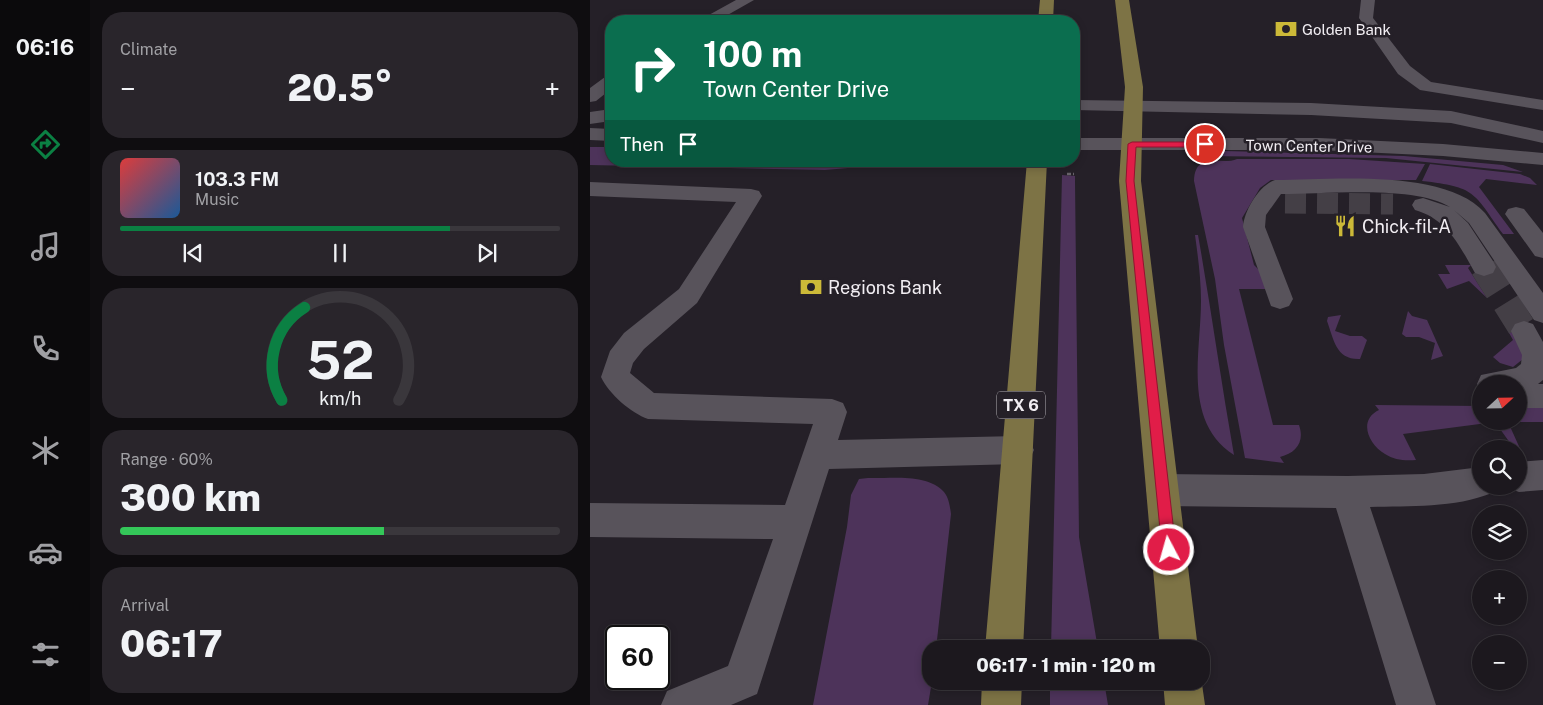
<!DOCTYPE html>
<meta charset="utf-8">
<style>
body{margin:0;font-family:"Public Sans",sans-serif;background:#29252b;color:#f1f3f6;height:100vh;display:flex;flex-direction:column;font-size:19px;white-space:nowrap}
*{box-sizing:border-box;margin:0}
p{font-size:16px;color:#a0a0a4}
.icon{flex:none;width:28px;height:28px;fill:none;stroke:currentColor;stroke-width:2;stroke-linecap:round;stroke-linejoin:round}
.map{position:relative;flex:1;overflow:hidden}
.drawer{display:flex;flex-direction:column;gap:12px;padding:12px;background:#0f0d10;width:500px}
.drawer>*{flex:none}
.top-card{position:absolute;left:15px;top:15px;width:475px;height:152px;border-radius:20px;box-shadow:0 2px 8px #0003,0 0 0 1px #3a373c;background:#0b6e4f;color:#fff;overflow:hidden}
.needle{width:32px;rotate:68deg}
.controls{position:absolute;left:882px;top:375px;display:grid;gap:10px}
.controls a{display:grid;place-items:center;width:55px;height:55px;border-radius:50%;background:#1c181e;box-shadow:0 2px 8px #0003,0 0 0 1px #3a373c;font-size:25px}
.speed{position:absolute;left:15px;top:625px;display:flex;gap:10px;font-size:25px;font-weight:700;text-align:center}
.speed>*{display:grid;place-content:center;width:65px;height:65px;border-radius:50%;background:#1c181e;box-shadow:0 2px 8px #0003,0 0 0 1px #3a373c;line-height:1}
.speed .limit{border:2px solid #111;border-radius:8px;background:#fff;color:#111}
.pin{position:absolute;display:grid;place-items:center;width:42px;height:42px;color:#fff;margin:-21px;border:2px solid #fff;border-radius:50%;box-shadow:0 1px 5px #0007}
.me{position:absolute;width:55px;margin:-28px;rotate:354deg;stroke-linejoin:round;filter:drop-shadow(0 0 4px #0008)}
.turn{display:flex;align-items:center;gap:18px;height:105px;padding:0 15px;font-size:22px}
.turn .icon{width:65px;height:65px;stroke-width:2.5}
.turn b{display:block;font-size:35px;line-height:42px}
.then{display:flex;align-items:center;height:48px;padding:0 15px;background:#0003;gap:10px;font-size:19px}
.big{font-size:38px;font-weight:800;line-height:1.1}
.drawer .tile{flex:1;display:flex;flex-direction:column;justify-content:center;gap:8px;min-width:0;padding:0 18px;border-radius:20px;background:#29252b}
.drawer .dial{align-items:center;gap:0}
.dial svg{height:130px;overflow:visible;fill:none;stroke:#3a373c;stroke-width:7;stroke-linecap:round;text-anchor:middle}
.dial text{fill:#f1f3f6;stroke:none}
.song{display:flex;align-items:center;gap:15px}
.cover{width:60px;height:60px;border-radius:8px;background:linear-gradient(135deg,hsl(0 70% 55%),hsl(210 70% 35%))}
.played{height:5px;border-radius:2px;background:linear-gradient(90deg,#0b8043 75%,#3a373c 75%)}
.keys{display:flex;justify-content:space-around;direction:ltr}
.heat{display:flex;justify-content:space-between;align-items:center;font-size:28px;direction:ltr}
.charge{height:8px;border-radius:4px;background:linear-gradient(90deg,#34c759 60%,#3a373c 0)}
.trip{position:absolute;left:332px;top:640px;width:288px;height:50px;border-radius:20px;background:#1c181e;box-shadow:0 2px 8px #0003,0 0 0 1px #3a373c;font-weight:800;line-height:50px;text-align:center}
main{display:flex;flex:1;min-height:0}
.dock{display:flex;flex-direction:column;width:90px;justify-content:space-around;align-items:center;background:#0b0a0c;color:#a0a0a4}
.dock .icon{width:35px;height:35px}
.dock .current{color:#0b8043}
.dock b{font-size:22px;color:#f1f3f6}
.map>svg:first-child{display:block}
.green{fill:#4d335a}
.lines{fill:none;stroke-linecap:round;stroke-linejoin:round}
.minor-tunnel-far1{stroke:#443f46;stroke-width:21;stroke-dasharray:21 11;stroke-linecap:butt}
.minor-tunnel{stroke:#443f46;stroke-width:28;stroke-dasharray:28 14;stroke-linecap:butt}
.path{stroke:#68636a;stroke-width:2.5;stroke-dasharray:4 2;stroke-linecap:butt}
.minor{fill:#58535b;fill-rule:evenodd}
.major{fill:#7d7345;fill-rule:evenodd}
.route{fill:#e11d48;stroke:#92132f}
.labels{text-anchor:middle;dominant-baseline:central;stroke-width:5;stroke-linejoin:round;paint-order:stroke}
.far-poi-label{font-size:15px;fill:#f1edf2;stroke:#252028;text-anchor:start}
.far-street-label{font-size:15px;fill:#f1edf2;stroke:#252028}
.shield{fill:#252028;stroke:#b4b0b5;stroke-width:1}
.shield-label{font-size:16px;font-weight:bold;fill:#f1edf2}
.poi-label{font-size:18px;fill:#f1edf2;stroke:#252028;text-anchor:start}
</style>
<main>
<nav class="dock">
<b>06:16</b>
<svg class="icon current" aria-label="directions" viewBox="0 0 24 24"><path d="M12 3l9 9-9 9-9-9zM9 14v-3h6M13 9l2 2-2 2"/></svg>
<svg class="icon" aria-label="music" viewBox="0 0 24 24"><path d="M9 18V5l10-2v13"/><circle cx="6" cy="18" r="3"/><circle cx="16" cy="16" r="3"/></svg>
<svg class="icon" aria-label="phone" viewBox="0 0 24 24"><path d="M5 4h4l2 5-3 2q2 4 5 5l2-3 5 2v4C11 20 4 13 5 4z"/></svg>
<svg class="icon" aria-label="climate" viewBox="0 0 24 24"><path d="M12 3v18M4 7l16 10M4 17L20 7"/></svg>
<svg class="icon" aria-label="car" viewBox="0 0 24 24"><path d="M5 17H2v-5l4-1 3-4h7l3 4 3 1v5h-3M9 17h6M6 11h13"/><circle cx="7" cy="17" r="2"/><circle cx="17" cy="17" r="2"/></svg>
<svg class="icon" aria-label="filters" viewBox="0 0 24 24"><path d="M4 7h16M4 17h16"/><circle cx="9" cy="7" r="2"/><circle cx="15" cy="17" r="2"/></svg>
</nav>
<section class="drawer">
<div class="tile"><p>Climate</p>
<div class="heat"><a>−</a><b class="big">20.5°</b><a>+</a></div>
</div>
<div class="tile">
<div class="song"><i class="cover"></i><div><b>103.3 FM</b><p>Music</p></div></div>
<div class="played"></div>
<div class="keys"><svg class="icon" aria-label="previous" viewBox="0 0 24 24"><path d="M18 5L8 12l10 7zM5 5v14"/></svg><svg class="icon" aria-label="pause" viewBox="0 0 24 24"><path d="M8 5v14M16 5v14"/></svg><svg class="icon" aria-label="next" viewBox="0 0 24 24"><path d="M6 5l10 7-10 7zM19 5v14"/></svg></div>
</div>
<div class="tile dial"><svg viewBox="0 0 100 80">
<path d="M14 69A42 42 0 1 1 86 69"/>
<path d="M14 69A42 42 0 0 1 28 12" stroke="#0b8043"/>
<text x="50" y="56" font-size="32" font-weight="700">52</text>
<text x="50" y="72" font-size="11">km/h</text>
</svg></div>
<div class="tile"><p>Range · 60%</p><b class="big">300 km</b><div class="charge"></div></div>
<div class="tile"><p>Arrival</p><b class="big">06:17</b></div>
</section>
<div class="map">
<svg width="953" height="705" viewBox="0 0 953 705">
<rect width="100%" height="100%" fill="#252028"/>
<path class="green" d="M0,147h21v14h247l-10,7 -23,2 -235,-5z
M635,151l179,5 99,9 20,7 -137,-14 -181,-2z
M647,159h112l76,5 -9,16h-145l-11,8 -18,30 12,47 8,8 5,16h-28l34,136h26c6,17 -3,28 -19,32l4,6 -39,-5 -21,-113 -9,-66 -21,-98c1,-31 28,-15 43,-22z
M840,164l90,10 10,4 7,7 -51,-6 -7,8 35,47h-11c-30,-42 -27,-47 -81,-53z
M472,175l13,1v5l4,356 19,112h-47z
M605,235h3c13,73 23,147 36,220 -52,-33 -33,-103 -33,-154 0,-22 -3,-44 -6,-66z
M855,265h26l-3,3 19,30 -18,-17 -22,8 -9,-15h12z
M818,311l4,5 15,4 16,36 -12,4 4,-17 -16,-6h-13l-4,-3z
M751,315l-6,16 15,5h12l5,4 -7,19c-24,1 -26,-19 -33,-38l1,-4z
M918,331h4l10,15 1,13 -10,8 -13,-4 -7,-6 20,-17z
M785,405l106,1v15h38v-15h24v16h-35l14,31h-3v-4l-6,-2 -18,-25 -92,12 13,26c-11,1 -22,0 -31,-6 -17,-10 -27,-34 -6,-44z
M278,478c22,1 59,-5 76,14 5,6 6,15 7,22l-15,135h-5l1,32 -4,24h-115l34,-178 4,-32 8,-16z
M460,681h54l4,24h-58z"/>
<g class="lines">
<path class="minor-tunnel-far1" d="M695,203l108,1"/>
<path class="minor-tunnel" d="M894,267l40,64"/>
<path class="path" d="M477,174h7"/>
<path class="minor" d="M146,0h18l-37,21h-19z
M771,0h14l-2,18 37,48 21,16 112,18v10l-123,-20 -22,-16 -39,-56z
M21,76v13l-15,12 -6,1v-14l15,-11z
M484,100l237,3 140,8 92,20v12l-92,-20 -140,-8 -237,-5z
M21,109v12l-21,3v-12z
M0,128l21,1v12l-21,-1z
M484,138h245l124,6 100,9v12l-100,-9 -124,-6h-245z
M685,180c57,0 170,-12 210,33l58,80v30l-9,-3 -65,-97 -15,-13 14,13 25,38 3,6 -3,6 -9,3 -9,-3c-15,-27 -28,-54 -60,-63l-3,-5 3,-5 8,-2 27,9c-34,-22 -127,-13 -169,-13l-15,21 -1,12 28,72 -4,7 -9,3 -9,-3 -28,-79c1,-16 16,-42 32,-47z
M0,182l161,7 8,2 3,5 -65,107 -53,46 -11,14 -3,10 24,20 178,6 11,4 4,9 -9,28 180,-4 11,4 5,10 -5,10 -11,4 -189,5 -72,225 -26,11h-70l6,-14 61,-25 45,-127 -183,-2v-34l195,2 28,-81 -165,-5c-17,-6 -39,-25 -47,-42l9,-26 14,-18 55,-44 57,-87 -146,-6z
M926,207l8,2 19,24v25l-8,-2 -30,-42 3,-5z
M934,321l9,3 10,18v38l-5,4h5v24h-24v-24h-38v9l-4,-9 4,-9 35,-7 5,-4 1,-9 -11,-24 4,-7z
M953,460v30l-24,2 -11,-4 11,-2v-24z
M891,467v19h14l-3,7c-37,15 -83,13 -122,14l66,198h-40l-60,-197 -174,-2 -12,-5 -4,-11 4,-11 12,-5 186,2 76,-2z"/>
<path class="major" d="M450,0h14l-1,21h-15z
M525,0h14l14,87 -2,94 57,468h-38l-41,-468 6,-94z
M437,161h20l-24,488h-38z
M611,677l4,28h-40l-2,-24h38z
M392,681h40l-1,24h-40z"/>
</g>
<path class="route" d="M542,142h73l4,2 -4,3h-69l-2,34 42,369 -2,5 -5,2 -5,-2 -2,-5 -36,-369 2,-37z"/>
<defs>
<g id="bank-bare" transform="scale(1.725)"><path d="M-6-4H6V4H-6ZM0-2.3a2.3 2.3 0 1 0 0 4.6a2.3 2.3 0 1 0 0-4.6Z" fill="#ccb938" stroke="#252028" stroke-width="2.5" paint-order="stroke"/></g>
<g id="restaurant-bare" transform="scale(1.725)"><path d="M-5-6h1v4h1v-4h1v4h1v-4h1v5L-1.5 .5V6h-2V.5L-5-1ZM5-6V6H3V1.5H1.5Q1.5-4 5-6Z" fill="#ccb938" stroke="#252028" stroke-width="2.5" paint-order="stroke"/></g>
</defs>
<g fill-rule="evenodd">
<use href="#bank-bare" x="696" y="29"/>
<use href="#restaurant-bare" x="755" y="226"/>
<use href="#bank-bare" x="221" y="287"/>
</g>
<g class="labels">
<g class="far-poi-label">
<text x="712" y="29">Golden Bank</text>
</g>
<g class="far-street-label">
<text transform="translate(719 146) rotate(1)">Town Center Drive</text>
</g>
<rect class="shield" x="407" y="391.5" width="48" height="27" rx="4"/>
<g class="shield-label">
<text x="431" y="405">TX 6</text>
</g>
<g class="poi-label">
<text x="772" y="226">Chick-fil-A</text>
<text x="238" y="287">Regions Bank</text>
</g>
</g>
</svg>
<div class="controls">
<a><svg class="needle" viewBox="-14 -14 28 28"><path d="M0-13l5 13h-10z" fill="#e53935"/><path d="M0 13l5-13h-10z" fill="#a0a0a4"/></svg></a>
<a><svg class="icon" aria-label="search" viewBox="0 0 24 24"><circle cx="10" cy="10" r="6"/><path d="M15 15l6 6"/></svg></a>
<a><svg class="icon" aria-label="layers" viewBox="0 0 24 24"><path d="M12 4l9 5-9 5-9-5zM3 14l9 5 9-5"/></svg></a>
<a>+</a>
<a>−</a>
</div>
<div class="speed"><div class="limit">60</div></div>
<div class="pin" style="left:615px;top:144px;background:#d93025"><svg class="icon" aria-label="arrive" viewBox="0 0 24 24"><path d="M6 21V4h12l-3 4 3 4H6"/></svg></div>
<svg class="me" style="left:579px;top:550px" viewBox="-20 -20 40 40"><circle r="17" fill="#e11d48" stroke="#fff" stroke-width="3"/><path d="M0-11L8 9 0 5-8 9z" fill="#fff"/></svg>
<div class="trip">06:17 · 1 min · 120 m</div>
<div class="top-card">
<div class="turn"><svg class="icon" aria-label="right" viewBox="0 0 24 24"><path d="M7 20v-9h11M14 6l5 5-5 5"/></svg><div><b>100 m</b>Town Center Drive</div></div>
<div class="then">Then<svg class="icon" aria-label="arrive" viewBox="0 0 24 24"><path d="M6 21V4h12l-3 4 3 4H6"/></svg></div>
</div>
</div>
</main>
